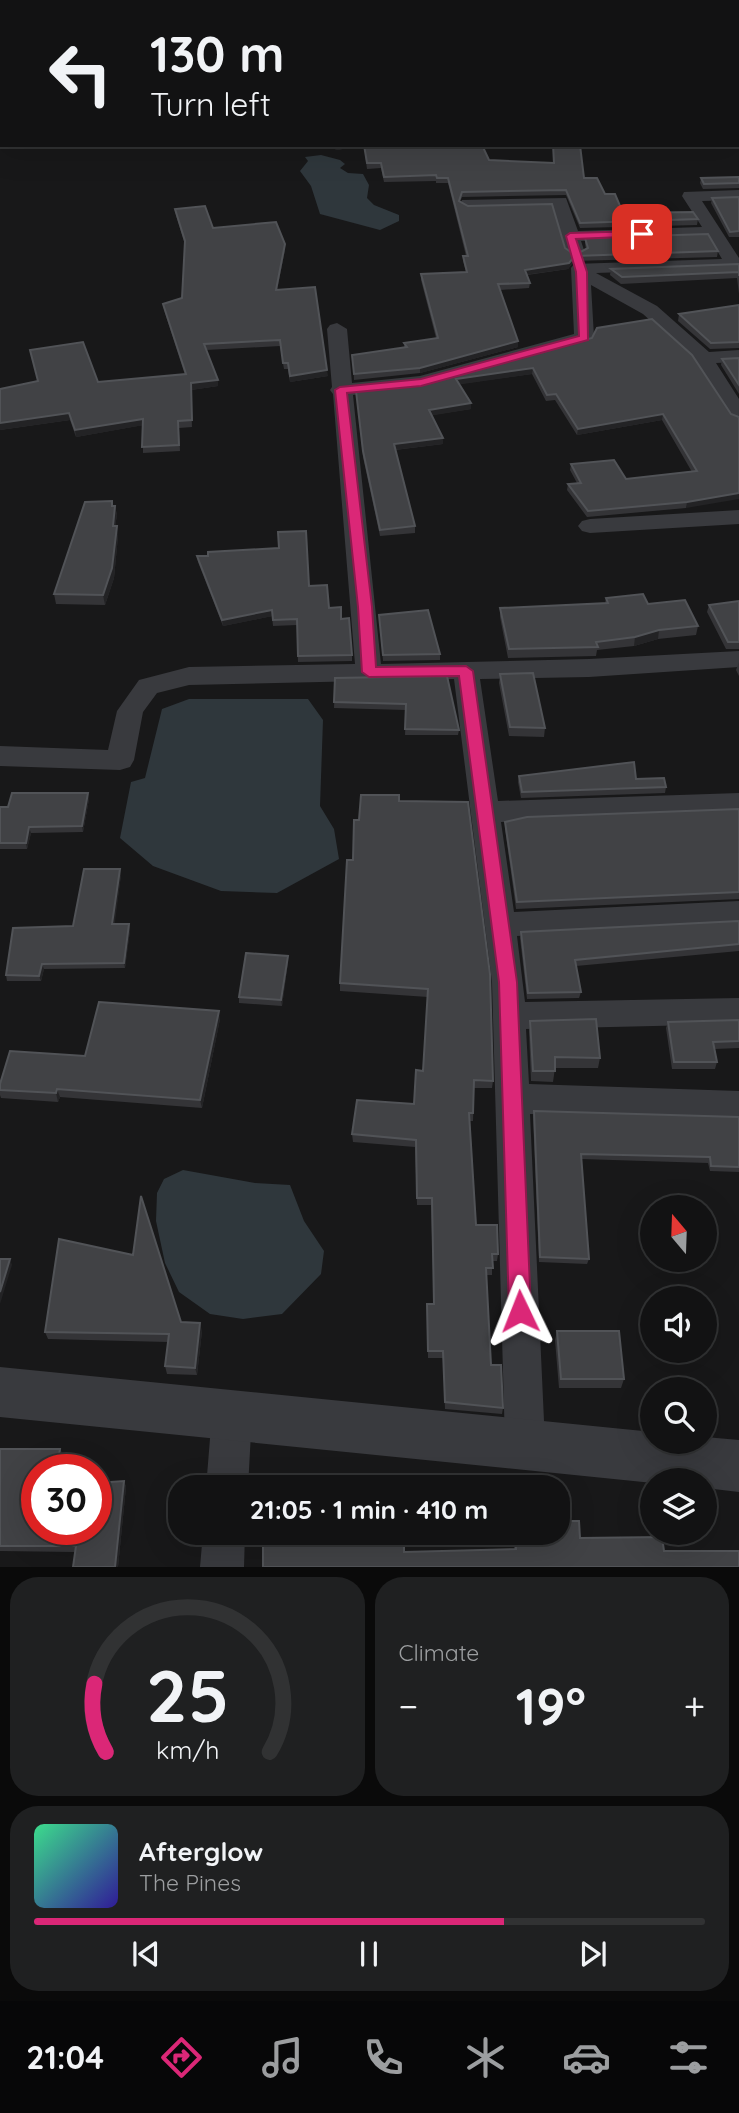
<!DOCTYPE html>
<meta charset="utf-8">
<style>
body{margin:0;font-family:Quicksand,sans-serif;background:#1f2021;color:#f1f3f6;height:100vh;display:flex;flex-direction:column;font-size:26px;white-space:nowrap}
*{box-sizing:border-box;margin:0}
p{font-size:23px;color:#9c9ea0}
.icon{flex:none;width:38px;height:38px;fill:none;stroke:currentColor;stroke-width:2;stroke-linecap:round;stroke-linejoin:round}
.map{position:relative;height:1567px;overflow:hidden}
.sheet{display:flex;flex-direction:column;gap:10px;padding:10px;background:#0a0a0a;flex:1}
.sheet>*{flex:none}
.banner{position:absolute;left:0px;top:0px;width:740px;height:147px;box-shadow:0 7px 28px #0002,0 0 0 2px #313233;background:#121213;color:#f1f3f6;overflow:hidden}
.needle{width:46px;rotate:341deg}
.tools{position:absolute;left:640px;top:1195px;display:grid;gap:14px}
.tools a{display:grid;place-items:center;width:77px;height:77px;border-radius:50%;background:#121213;box-shadow:0 7px 28px #0002,0 0 0 2px #313233;font-size:35px}
.speed{position:absolute;left:21px;top:1454px;display:flex;gap:14px;font-size:35px;font-weight:700;text-align:center}
.speed>*{display:grid;place-content:center;width:91px;height:91px;border-radius:50%;background:#121213;box-shadow:0 7px 28px #0002,0 0 0 2px #313233;line-height:1}
.speed .limit{border:10px solid #d22;background:#fff;color:#111}
.pin{position:absolute;display:grid;place-items:center;width:60px;height:60px;color:#fff;margin:-30px;border-radius:14px;box-shadow:0 4px 10px #0006}
.me{position:absolute;width:77px;margin:-38px;rotate:358deg;stroke-linejoin:round;filter:drop-shadow(0 0 5px #0008)}
.turn{display:flex;align-items:center;gap:24px;height:147px;padding:0 35px;font-size:32px}
.turn .icon{width:91px;height:91px;stroke-width:2.5}
.turn b{display:block;font-size:49px;line-height:60px}
.big{font-size:52px;font-weight:800;line-height:1.1}
.sheet .tile{flex:1;display:flex;flex-direction:column;justify-content:center;gap:10px;min-width:0;padding:0 24px;border-radius:28px;background:#1f2021}
.sheet .dial{align-items:center;gap:0}
.dial svg{height:182px;overflow:visible;fill:none;stroke:#313233;stroke-width:7;stroke-linecap:round;text-anchor:middle}
.dial text{fill:#f1f3f6;stroke:none}
.song{display:flex;align-items:center;gap:21px}
.cover{width:84px;height:84px;border-radius:10px;background:linear-gradient(135deg,hsl(150 70% 55%),hsl(250 70% 35%))}
.played{height:7px;border-radius:4px;background:linear-gradient(90deg,#db2777 70%,#313233 70%)}
.keys{display:flex;justify-content:space-around;direction:ltr}
.heat{display:flex;justify-content:space-between;align-items:center;font-size:38px;direction:ltr}
.sheet .tiles{flex:1;display:grid;gap:10px;grid-template-columns:1fr 1fr}
.tile:last-child{grid-column:span 2}
.trip{position:absolute;left:168px;top:1475px;width:402px;height:70px;border-radius:28px;background:#121213;box-shadow:0 7px 28px #0002,0 0 0 2px #313233;font-weight:800;line-height:70px;text-align:center}
.menu{display:flex;height:112px;justify-content:space-around;align-items:center;background:#070708;color:#9c9ea0}
.menu .icon{width:49px;height:49px}
.menu .on{color:#db2777}
.menu b{font-size:32px;color:#f1f3f6}
.map>svg:first-child{display:block}
.water{fill:#2f373c}
.lines{fill:none;stroke-linecap:round;stroke-linejoin:round}
.minor{fill:#393a3e;fill-rule:evenodd}
.tertiary{fill:#393a3e;fill-rule:evenodd}
.wall{fill:#343437}
.shaded-wall{fill:#232325}
.building{fill:#414245;stroke:#515357;stroke-width:2}
.route{fill:#db2777;stroke:#8e194d;stroke-width:2}
</style>
<div class="map">
<svg width="739" height="1567" viewBox="0 0 739 1567">
<rect width="100%" height="100%" fill="#181819"/>
<path class="water" d="M321,155l19,5 5,4 -5,4 8,5 15,1 6,11 -2,13 7,7 25,10v6l-19,9 -60,-16 -9,-28 -11,-15 8,-10 -3,-4z
M189,699h119l15,21 -3,86 14,23 5,30 -62,34 -56,-2 -68,-25 -33,-28 11,-56 14,-4 17,-69z
M183,1170l72,13 35,2 14,36 20,30 -3,23 -39,40 -39,5 -33,-5 -31,-22 -14,-29 -9,-42 1,-28 7,-14z"/>
<g class="lines">
<path class="minor" d="M625,0h13l1,2h-13z
M0,49h2v8h-2z
M738,51h1v8h-1z
M739,190v10l-37,1 37,57v10l-143,5 61,33 52,46 30,-2v12l-23,1 23,36v22l-7,-2 -39,-60 -50,-45 -52,-29 3,52 -3,4 -170,47 -68,7 28,269 208,-5 150,-8v16l-150,10 -109,2 18,122 241,-8v20l-238,9 13,90 225,-11v24l-222,11 8,66 214,-4v26l-213,5 3,55 210,7v30l-209,-7 15,329 -6,14 -14,6 -14,-6 -6,-14 -13,-461 -38,-303 -265,6 -32,8 -14,19 -9,48 -4,7 -10,3 -120,-4v-20l108,4 9,-39 22,-31 50,-13 166,-3 -22,-270 -3,-4 2,-3 -5,-58 3,-4 7,-2 10,6 5,54 68,-7 154,-42 -3,-66 3,-4 148,-5 -13,-22 -128,4 4,12 -9,5 -9,-5 -14,-46 -85,2 -8,-5 2,-4 104,-2 12,33 124,-4 -20,-31 2,-4z
M739,510v14l-149,9 -8,-2 -4,-5 4,-5 8,-2z
M232,1394l14,6 6,14 -4,74h-42l6,-74 6,-14z
M203,1533h42l-1,34h-44z"/>
<path class="tertiary" d="M0,1367l653,65v10h52v-5l34,3v52l-34,-4v-8h-52v3l-653,-66z"/>
</g>
<path class="wall" d="M333,145h149l7,15 64,3v-18l31,33 21,16 18,19 75,6 -1,6 -117,3 -14,-33 -104,2 -2,5 8,4 97,42 10,7 11,-6 -1,-5v-6l133,13 -1,6 -143,4 -6,8 -41,6 3,8 -1,5 -29,2 18,57 -98,26 -66,7 -1,-20 51,-13v-4l32,-5 -15,-58v-6l45,-2 -3,-11v-5h3l-18,-73h-12v-2l-52,1 -3,-14 -14,1 -3,-23 -28,4z
M739,177v11l-36,1 -3,-6 1,-5z
M739,197v40h-10l-18,-34 1,-5z
M175,209l38,19 72,16v6l-8,40 51,86 -38,6 -2,-13h-4l-4,-23 -74,4 12,30v6l-27,4 1,37 -13,1 1,23 -37,2v-28l-67,12 -6,-17 -70,10v-41l98,-7 87,-7 -21,-65 -1,-6 19,-6 3,-53 -9,-30z
M739,264v30l-2,-16 -116,6 -11,-9 1,-6z
M739,305v43l-29,1 -32,-28 1,-7z
M592,338l139,76 -45,94 -99,9 -20,-27 1,-6 9,-1 -7,-13 1,-6 55,15 66,-7 -30,-52 -85,15 -22,-35 -9,1 -14,-27 -73,10 12,19v6l-39,6 11,23v6l-48,6 20,76v7l-35,3 -17,-79 -7,-66 66,-6z
M739,358v36l-18,-29 1,-6z
M112,501l1,5h2l2,9 -2,11 3,10 -4,42 -9,27 -49,-1 -2,-10z
M197,556l112,30 32,33 11,36v6l-54,1 -1,-37 -24,1 -1,-10 -49,10 -25,-64z
M606,598l42,6 50,22 -2,9 -38,4 -24,7 -37,4 -1,6 -88,2 -8,-41v-9l105,-5z
M739,601v48h-13l-19,-37 2,-7z
M379,615l61,39v6l-57,1z
M739,662v14l-3,-6z
M500,674l45,54 -1,9 -35,-1 -10,-53z
M447,676l12,54 -1,5h-53l1,-25 -72,-2 1,-30z
M519,776l117,3 30,8 -1,6 -144,5 -3,-16z
M89,799l-6,33 -52,1 -4,16h-27v-42z
M399,801l94,280 -1,7h-18l-1,33h-3l6,104 22,29 -1,7h-5v14h-6l5,90 12,43 -1,6 -57,-5 -2,-51h-15l-1,-54h7l-3,-99h-14l-2,-58 -62,-5 -1,-8 62,-30 9,-33 5,-74 -88,-6v-8l13,-123 6,-40z
M739,809v90l-223,10 -11,-80v-7z
M121,875l-7,49h15l1,6 -5,38 -81,1 -3,12h-34l-1,-6 67,-49z
M739,921v30l-163,15 5,26 -2,6 -52,1 -7,-61 1,-6z
M288,962l-6,44 -43,-3v-6z
M220,1019l-18,89 -142,-11 -2,5 -57,-4 -1,-3v-11l85,-28z
M739,1020v28l-24,1 2,13 -2,7h-43l-6,-41 2,-6z
M530,1021l70,37 -2,10h-43l-2,14 -22,-1 -2,-49z
M534,1111l205,6v55l-29,-1 -2,-8 -127,-4 8,100 -2,5 -48,-2 -6,-145z
M181,1322l21,9 -5,44 -30,-1 -2,-8 3,-24 -120,-3 -3,-7z
M557,1331l67,48 -3,9h-62l-4,-48z
M0,1449h60l3,6 -3,15h-23v60l87,-49 2,6 -8,80h-45l2,-15 -75,-1z
M513,1533h45l22,5 84,13 -401,16 141,-15 110,-3z"/>
<path class="shaded-wall" d="M336,145h28v1l-28,4z
M285,244v6l-9,46v-6z
M575,256l-1,5 -6,8 -44,6 1,-5z
M518,341v6l-98,26v-5z
M533,368l-1,6 -76,11v-6z
M327,370l1,6 -38,6v-6z
M218,380v6l-27,4 1,37 -1,-44z
M471,403v6l-42,7v-6z
M69,413l1,7 -70,10v-7z
M663,414l-1,6 -85,15 1,-6z
M143,419l1,6 -68,12 -1,-7z
M443,438v6l-49,6v-6z
M739,493v6l-53,9 1,-6z
M115,506l2,9 -3,21 -1,-10z
M117,526l1,10 -4,42 -9,27 -2,-10z
M272,610l1,6 -50,10 -1,-6z
M659,630l-1,9 -24,7 1,-9z
M88,793l1,6 -6,33 -1,-6z
M29,827l2,6 -4,16 -1,-6z
M120,869l1,6 -7,55 -2,-6z
M129,924l1,6 -5,38 -1,-5z
M288,956v6l-6,44 -1,-6z
M42,964l2,5 -3,12 -2,-5z
M219,1011l1,8 -18,89 -2,-8z
M57,1089l3,8 -2,5 -2,-9z
M10,1259l2,6 -12,39v-12z
M200,1323l2,8 -5,44 -2,-7z
M60,1449l3,6 -3,15h-3z
M124,1481l2,6 -8,80h-3z"/>
<path class="building" d="M116,0h147v2h-148z
M364,145h118l7,15 65,3 -1,-18h27l4,33h13l8,16h10l8,19 70,-1 5,7 -118,4 -14,-33 -104,2 -3,9 9,5 84,-2 13,44 10,7 13,-7 -3,-10 123,-4 10,17 -143,5 -6,7 -44,7 5,13 -32,1 20,57 -98,27 -66,6 -2,-19 55,-8 -3,-4 34,-5 -17,-64 46,-2 -4,-16h5l-20,-78h-11l-1,-3 -52,2 -3,-14h-14z
M739,177v6l-35,1 -3,-6z
M739,197v34l-9,1 -18,-34z
M205,206l8,22 63,-6 9,22 -9,46 39,-3 12,83 -37,6 -2,-13h-5l-3,-23 -76,4 14,36 -27,3 1,37 -14,1 1,24 -37,2 1,-28 -68,11 -6,-17 -69,10v-34l38,-8 -8,-31 53,-8 15,40 88,-8 -23,-70 19,-6 3,-57 -10,-32z
M739,264v12v-4l-117,5 -11,-8z
M739,305v37l-28,1 -32,-29z
M652,319l40,36 39,59 8,3v76l-52,9 -99,9 -20,-27 13,-1 -10,-19 43,-4 12,19 71,-8 -34,-57 -85,15 -22,-35 -9,1 -14,-27 -77,11 15,24 -42,7 14,28 -49,6 21,82 -35,4 -17,-79 -7,-60 66,-6 170,-47 5,-10z
M739,358v27l-17,-26z
M112,501v5h3l-2,20h4l-5,42 -9,27 -49,-1 31,-92z
M306,531l3,55 18,-1 2,23 12,-1v12l8,-1 3,37 -54,1 -1,-37 -24,1 -1,-10 -50,10 -25,-64h11v-4l71,-4 -1,-16z
M643,594l5,10 37,-4 13,26 -39,4 -24,7 -39,5 2,5 -89,2 -9,-41 108,-5 -2,-5z
M739,601v41h-11l-19,-37z
M428,610l12,44 -57,1 -4,-40z
M533,673l12,55 -35,-1 -10,-53z
M447,676l12,54 -54,-1 1,-25 -72,-2 1,-24z
M634,762l2,17 28,-1 2,9 -144,5 -3,-16z
M12,793h76l-6,33 -53,1 -3,16h-26v-36h8z
M361,795h38v6l69,1 22,172 3,107 -19,-1 -1,33h-4l7,112h21l1,29h-6l1,14h-7l5,97h10l2,43 -58,-6 -2,-51h-15l-1,-47h7l-2,-106h-15l-1,-58 -64,-6 5,-34 57,4 2,-34 7,1 5,-82 -88,-6 7,-123h6l1,-40h5z
M739,809v83l-222,10 -12,-80 22,-5z
M84,869h36l-8,55h17l-5,39 -82,1 -3,12 -33,-1 7,-47 60,-2z
M739,921v23l-164,16 6,32 -53,1 -7,-61z
M246,953l42,3 -7,44 -42,-3z
M99,1002l120,9 -19,89 -143,-11 -1,4 -56,-3v-6l10,-33 75,5z
M596,1019l4,39 -45,-1v14h-22l-3,-50z
M739,1020v21l-26,1 4,20h-43l-6,-40z
M534,1111l205,6v50l-28,-1 -1,-9 -129,-3 8,105 -49,-2z
M141,1196l40,126 19,1 -5,45 -30,-2 4,-32 -124,-2 14,-93 74,16z
M0,1259h10l-10,33z
M557,1331h62l5,48h-63z
M0,1449h60l-3,21h-20v60h59v-47l28,-2 -9,86h-42l3,-21h-76z
M558,1521h21l1,17 82,-1 2,14h75v16h-476v-34h141v19l112,-3 -1,-16h43z"/>
<path class="route" d="M642,231l4,5 -70,3 11,33 1,68 -167,46 -74,7 25,214 4,60 90,-1 7,5 44,311 14,329 -3,7 -8,3 -8,-3 -3,-7 -10,-329 -40,-306 -90,1 -7,-5 -4,-65 -23,-217 5,-3 81,-8 158,-43 -3,-64 -10,-36 4,-3z"/>
</svg>
<div class="tools">
<a><svg class="needle" viewBox="-14 -14 28 28"><path d="M0-13l5 13h-10z" fill="#e53935"/><path d="M0 13l5-13h-10z" fill="#9c9ea0"/></svg></a>
<a><svg class="icon" aria-label="sound" viewBox="0 0 24 24"><path d="M4 9h4l5-4v14l-5-4H4zM17 9q2 3 0 6"/></svg></a>
<a><svg class="icon" aria-label="search" viewBox="0 0 24 24"><circle cx="10" cy="10" r="6"/><path d="M15 15l6 6"/></svg></a>
<a><svg class="icon" aria-label="layers" viewBox="0 0 24 24"><path d="M12 4l9 5-9 5-9-5zM3 14l9 5 9-5"/></svg></a>
</div>
<div class="speed"><div class="limit">30</div></div>
<div class="pin" style="left:642px;top:234px;background:#d93025"><svg class="icon" aria-label="arrive" viewBox="0 0 24 24"><path d="M6 21V4h12l-3 4 3 4H6"/></svg></div>
<svg class="me" style="left:520px;top:1311px" viewBox="-20 -20 40 40"><path d="M0-17L14 15 0 8-14 15z" fill="#db2777" stroke="#fff" stroke-width="4"/></svg>
<div class="trip">21:05 · 1 min · 410 m</div>
<div class="banner">
<div class="turn"><svg class="icon" aria-label="left" viewBox="0 0 24 24"><path d="M17 20v-9H6M10 6l-5 5 5 5"/></svg><div><b>130 m</b>Turn left</div></div>
</div>
</div>
<section class="sheet">
<div class="tiles">
<div class="tile dial"><svg viewBox="0 0 100 80">
<path d="M14 69A42 42 0 1 1 86 69"/>
<path d="M14 69A42 42 0 0 1 9 39" stroke="#db2777"/>
<text x="50" y="56" font-size="32" font-weight="700">25</text>
<text x="50" y="72" font-size="11">km/h</text>
</svg></div>
<div class="tile"><p>Climate</p>
<div class="heat"><a>−</a><b class="big">19°</b><a>+</a></div>
</div>
<div class="tile">
<div class="song"><i class="cover"></i><div><b>Afterglow</b><p>The Pines</p></div></div>
<div class="played"></div>
<div class="keys"><svg class="icon" aria-label="previous" viewBox="0 0 24 24"><path d="M18 5L8 12l10 7zM5 5v14"/></svg><svg class="icon" aria-label="pause" viewBox="0 0 24 24"><path d="M8 5v14M16 5v14"/></svg><svg class="icon" aria-label="next" viewBox="0 0 24 24"><path d="M6 5l10 7-10 7zM19 5v14"/></svg></div>
</div>
</div>
</section>
<nav class="menu">
<b>21:04</b>
<svg class="icon on" aria-label="directions" viewBox="0 0 24 24"><path d="M12 3l9 9-9 9-9-9zM9 14v-3h6M13 9l2 2-2 2"/></svg>
<svg class="icon" aria-label="music" viewBox="0 0 24 24"><path d="M9 18V5l10-2v13"/><circle cx="6" cy="18" r="3"/><circle cx="16" cy="16" r="3"/></svg>
<svg class="icon" aria-label="phone" viewBox="0 0 24 24"><path d="M5 4h4l2 5-3 2q2 4 5 5l2-3 5 2v4C11 20 4 13 5 4z"/></svg>
<svg class="icon" aria-label="climate" viewBox="0 0 24 24"><path d="M12 3v18M4 7l16 10M4 17L20 7"/></svg>
<svg class="icon" aria-label="car" viewBox="0 0 24 24"><path d="M5 17H2v-5l4-1 3-4h7l3 4 3 1v5h-3M9 17h6M6 11h13"/><circle cx="7" cy="17" r="2"/><circle cx="17" cy="17" r="2"/></svg>
<svg class="icon" aria-label="filters" viewBox="0 0 24 24"><path d="M4 7h16M4 17h16"/><circle cx="9" cy="7" r="2"/><circle cx="15" cy="17" r="2"/></svg>
</nav>
